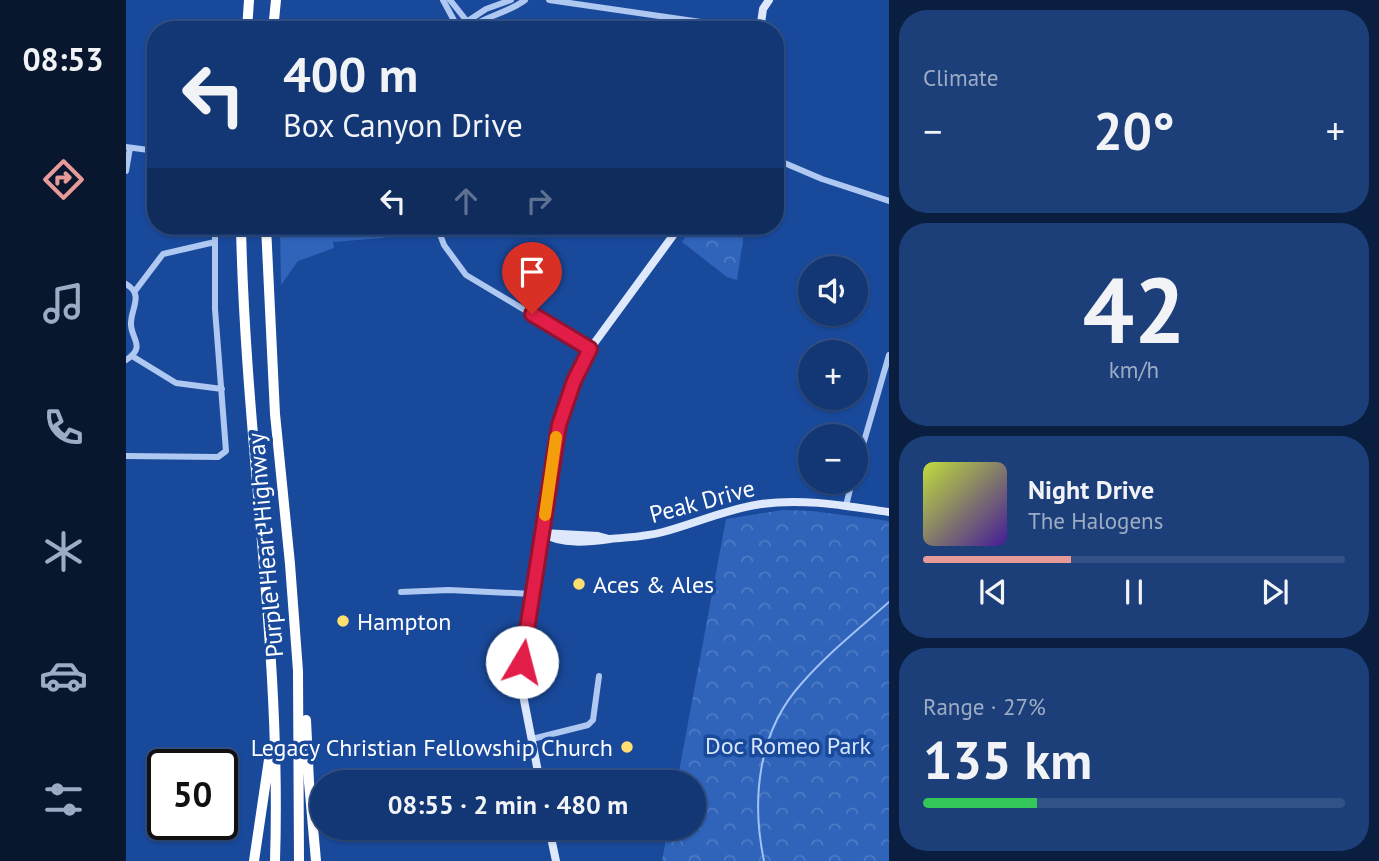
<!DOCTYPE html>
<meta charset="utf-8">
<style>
body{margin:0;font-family:"PT Sans",sans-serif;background:#1c3f79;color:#f1f3f6;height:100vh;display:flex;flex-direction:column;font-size:26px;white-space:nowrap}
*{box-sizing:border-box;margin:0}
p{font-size:23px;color:#9dacc5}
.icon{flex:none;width:38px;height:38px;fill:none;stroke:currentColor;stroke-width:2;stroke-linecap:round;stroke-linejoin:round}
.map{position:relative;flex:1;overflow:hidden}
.panel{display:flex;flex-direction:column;gap:10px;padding:10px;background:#0a1e40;width:490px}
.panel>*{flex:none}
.guide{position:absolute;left:21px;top:21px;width:637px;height:214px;border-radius:28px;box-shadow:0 2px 5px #0004,0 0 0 2px #325186;background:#133774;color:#f1f3f6;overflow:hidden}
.controls{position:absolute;left:672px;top:256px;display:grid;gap:14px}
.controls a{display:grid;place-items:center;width:70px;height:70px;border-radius:50%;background:#133774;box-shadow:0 2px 5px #0004,0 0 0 2px #325186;font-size:35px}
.speed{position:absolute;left:21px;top:749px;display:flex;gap:14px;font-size:35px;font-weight:700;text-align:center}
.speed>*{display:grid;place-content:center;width:91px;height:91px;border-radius:50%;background:#133774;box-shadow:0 2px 5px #0004,0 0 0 2px #325186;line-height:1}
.speed .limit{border:4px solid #111;border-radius:10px;background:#fff;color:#111}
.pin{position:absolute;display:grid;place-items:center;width:60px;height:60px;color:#fff;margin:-72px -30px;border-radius:50% 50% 50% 0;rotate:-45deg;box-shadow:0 0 7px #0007}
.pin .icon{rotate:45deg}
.me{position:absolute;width:77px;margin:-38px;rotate:8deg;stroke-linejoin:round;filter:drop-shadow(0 0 5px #0008)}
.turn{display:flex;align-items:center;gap:24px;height:147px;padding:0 21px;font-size:32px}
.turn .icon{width:91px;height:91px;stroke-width:2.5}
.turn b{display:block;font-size:49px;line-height:60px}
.lanes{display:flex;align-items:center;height:66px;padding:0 21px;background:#0003;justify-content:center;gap:35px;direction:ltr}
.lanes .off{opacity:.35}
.big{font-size:52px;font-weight:800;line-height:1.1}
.panel .tile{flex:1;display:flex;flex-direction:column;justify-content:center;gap:10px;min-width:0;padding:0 24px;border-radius:28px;background:#1c3f79}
.panel .dial{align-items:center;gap:0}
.dial b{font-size:91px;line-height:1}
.song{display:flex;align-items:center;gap:21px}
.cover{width:84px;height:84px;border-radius:10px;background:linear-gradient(135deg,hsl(70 70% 55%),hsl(260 70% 35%))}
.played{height:7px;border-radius:4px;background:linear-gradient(90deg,#e69b98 35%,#325186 35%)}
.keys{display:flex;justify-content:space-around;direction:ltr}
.heat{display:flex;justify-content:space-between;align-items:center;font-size:38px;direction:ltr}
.charge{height:10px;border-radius:5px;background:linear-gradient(90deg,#34c759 27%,#325186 0)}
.trip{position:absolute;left:184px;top:770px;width:396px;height:70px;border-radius:35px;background:#133774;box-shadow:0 2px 5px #0004,0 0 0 2px #325186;font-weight:800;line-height:70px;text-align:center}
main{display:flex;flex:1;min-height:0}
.tab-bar{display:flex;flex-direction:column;width:126px;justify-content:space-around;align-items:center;background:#08162e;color:#9dacc5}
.tab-bar .icon{width:49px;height:49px}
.tab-bar .selected{color:#e69b98}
.tab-bar b{font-size:32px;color:#f1f3f6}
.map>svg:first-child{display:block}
.grass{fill:#2f64ba}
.park{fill:url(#park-crowns)}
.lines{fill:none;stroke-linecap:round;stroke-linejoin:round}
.stream{stroke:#a1c2f4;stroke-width:2}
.street{stroke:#afc8f1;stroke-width:6}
.secondary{stroke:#dde8fc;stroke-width:8}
.highway{stroke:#fff;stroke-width:10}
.route-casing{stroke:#92132f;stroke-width:18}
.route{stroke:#e11d48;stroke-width:12}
.slow{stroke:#f59e0b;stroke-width:12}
.poi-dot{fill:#ffdf6f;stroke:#19499b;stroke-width:2.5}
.labels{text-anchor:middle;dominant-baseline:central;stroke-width:7;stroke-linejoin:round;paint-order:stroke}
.street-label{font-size:24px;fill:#fff;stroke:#19499b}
.poi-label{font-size:24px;fill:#fff;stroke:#19499b;text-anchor:start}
.park-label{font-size:24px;fill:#d6e5fc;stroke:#19499b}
</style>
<main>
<nav class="tab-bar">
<b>08:53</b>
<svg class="icon selected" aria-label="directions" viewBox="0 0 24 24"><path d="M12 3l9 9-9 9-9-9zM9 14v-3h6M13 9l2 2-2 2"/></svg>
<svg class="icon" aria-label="music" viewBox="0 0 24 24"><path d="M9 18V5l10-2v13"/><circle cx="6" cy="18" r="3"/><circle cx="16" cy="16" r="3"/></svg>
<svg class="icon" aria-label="phone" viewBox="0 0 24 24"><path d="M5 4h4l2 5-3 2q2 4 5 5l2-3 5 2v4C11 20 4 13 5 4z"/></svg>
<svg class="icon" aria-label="climate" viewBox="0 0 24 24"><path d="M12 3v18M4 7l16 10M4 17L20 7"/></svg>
<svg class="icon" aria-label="car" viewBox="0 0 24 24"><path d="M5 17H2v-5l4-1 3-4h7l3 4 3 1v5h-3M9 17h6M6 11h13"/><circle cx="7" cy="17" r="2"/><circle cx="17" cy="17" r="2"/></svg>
<svg class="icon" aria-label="filters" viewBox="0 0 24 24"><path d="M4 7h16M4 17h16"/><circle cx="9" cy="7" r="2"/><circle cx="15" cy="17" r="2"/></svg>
</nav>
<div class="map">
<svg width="763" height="861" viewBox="0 0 763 861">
<defs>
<pattern id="park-crowns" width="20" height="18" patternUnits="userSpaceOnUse" patternTransform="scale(1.75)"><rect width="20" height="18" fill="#2f64ba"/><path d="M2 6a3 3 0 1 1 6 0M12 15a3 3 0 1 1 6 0" fill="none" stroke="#4e7bc4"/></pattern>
</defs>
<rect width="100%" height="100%" fill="#19499b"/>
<path class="grass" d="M154,226h157l-55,12 -49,4 1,6 -36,13 -17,24z"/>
<path class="park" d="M567,226h52l-8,54 -10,-3 -45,-35z
M657,510l29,1 77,10v340h-227l6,-33h25v-46h-16l49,-263z"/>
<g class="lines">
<path class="stream" d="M638,861c-13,-62 -6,-130 38,-178 26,-30 58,-55 87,-81"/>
<path class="street" d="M317,0l14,26
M324,0l16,20
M423,0l207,30
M328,30l32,-21 25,-9
M340,30c19,-14 42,-17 59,-30
M0,147l30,4
M649,159l47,20 67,22
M0,171l4,-23
M311,226l7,19 22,30 124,74
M0,284c19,11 4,25 5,41 1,15 15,22 -5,35
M9,291l28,-37 52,-12
M6,356l44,27 46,6
M0,456l92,1 8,-6 -11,-142v-83
M730,469l33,-114
M720,506l6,-25
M275,592l48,-2 83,4
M406,739l56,-14 5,-5 6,-44"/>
<path class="secondary" d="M634,30l3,-21 6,-9
M416,533c21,12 46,9 68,6 18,-2 35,-2 53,-7 33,-9 64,-23 98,-28 43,-6 86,2 128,8
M416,533l56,3 11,3
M414,782l-17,-87 -1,-33 31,-207 12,-52 25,-54 90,-123
M423,828l7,33"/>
<path class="highway" d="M121,30l2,-30
M147,30l3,-30
M115,226c4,212 41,422 34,635
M140,226l9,188 15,150 8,107 1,190
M180,720l3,62 7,79
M128,861l17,-115"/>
</g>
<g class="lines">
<g class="route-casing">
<path id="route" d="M396,662l37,-237 15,-44 16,-32 -58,-35"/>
</g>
<use href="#route" class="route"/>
<path class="slow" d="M419,515l11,-78"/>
</g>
<g class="poi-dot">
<circle cx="453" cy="584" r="7"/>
<circle cx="217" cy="621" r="7"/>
<circle cx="501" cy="747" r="7"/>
</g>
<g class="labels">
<g class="street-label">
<text transform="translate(576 501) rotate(-15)">Peak Drive</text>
<text transform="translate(139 545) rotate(-95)">Purple Heart Highway</text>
</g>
<g class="poi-label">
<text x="467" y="584">Aces &amp; Ales</text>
<text x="231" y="621">Hampton</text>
<text x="487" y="747" text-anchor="end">Legacy Christian Fellowship Church</text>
</g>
<g class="park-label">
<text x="662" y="745">Doc Romeo Park</text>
</g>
</g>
</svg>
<div class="controls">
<a><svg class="icon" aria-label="sound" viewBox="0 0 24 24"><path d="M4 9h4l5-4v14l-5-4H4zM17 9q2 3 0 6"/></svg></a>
<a>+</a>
<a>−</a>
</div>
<div class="speed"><div class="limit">50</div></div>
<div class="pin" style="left:406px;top:314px;background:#d93025"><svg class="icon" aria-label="arrive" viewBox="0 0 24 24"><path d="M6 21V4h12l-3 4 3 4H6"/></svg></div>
<svg class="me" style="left:396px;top:662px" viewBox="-20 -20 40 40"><circle r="19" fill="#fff"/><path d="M0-13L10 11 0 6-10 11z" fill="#e11d48"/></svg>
<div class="trip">08:55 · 2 min · 480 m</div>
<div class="guide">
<div class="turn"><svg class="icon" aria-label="left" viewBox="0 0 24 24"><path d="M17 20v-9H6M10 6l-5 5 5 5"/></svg><div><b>400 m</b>Box Canyon Drive</div></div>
<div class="lanes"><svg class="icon" aria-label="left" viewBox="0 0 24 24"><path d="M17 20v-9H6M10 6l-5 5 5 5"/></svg><svg class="icon off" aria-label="ahead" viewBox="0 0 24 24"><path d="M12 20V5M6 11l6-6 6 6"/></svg><svg class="icon off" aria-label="right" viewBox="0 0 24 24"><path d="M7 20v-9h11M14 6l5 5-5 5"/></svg></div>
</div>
</div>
<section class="panel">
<div class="tile"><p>Climate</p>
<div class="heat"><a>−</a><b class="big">20°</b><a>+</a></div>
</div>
<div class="tile dial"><b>42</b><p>km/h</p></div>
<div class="tile">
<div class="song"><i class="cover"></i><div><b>Night Drive</b><p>The Halogens</p></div></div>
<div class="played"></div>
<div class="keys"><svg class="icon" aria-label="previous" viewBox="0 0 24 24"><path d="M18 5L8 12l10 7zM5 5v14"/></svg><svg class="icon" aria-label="pause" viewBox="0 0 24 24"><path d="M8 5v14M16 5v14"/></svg><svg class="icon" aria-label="next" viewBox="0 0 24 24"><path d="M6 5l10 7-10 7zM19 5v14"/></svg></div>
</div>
<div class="tile"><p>Range · 27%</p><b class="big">135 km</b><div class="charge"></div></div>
</section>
</main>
